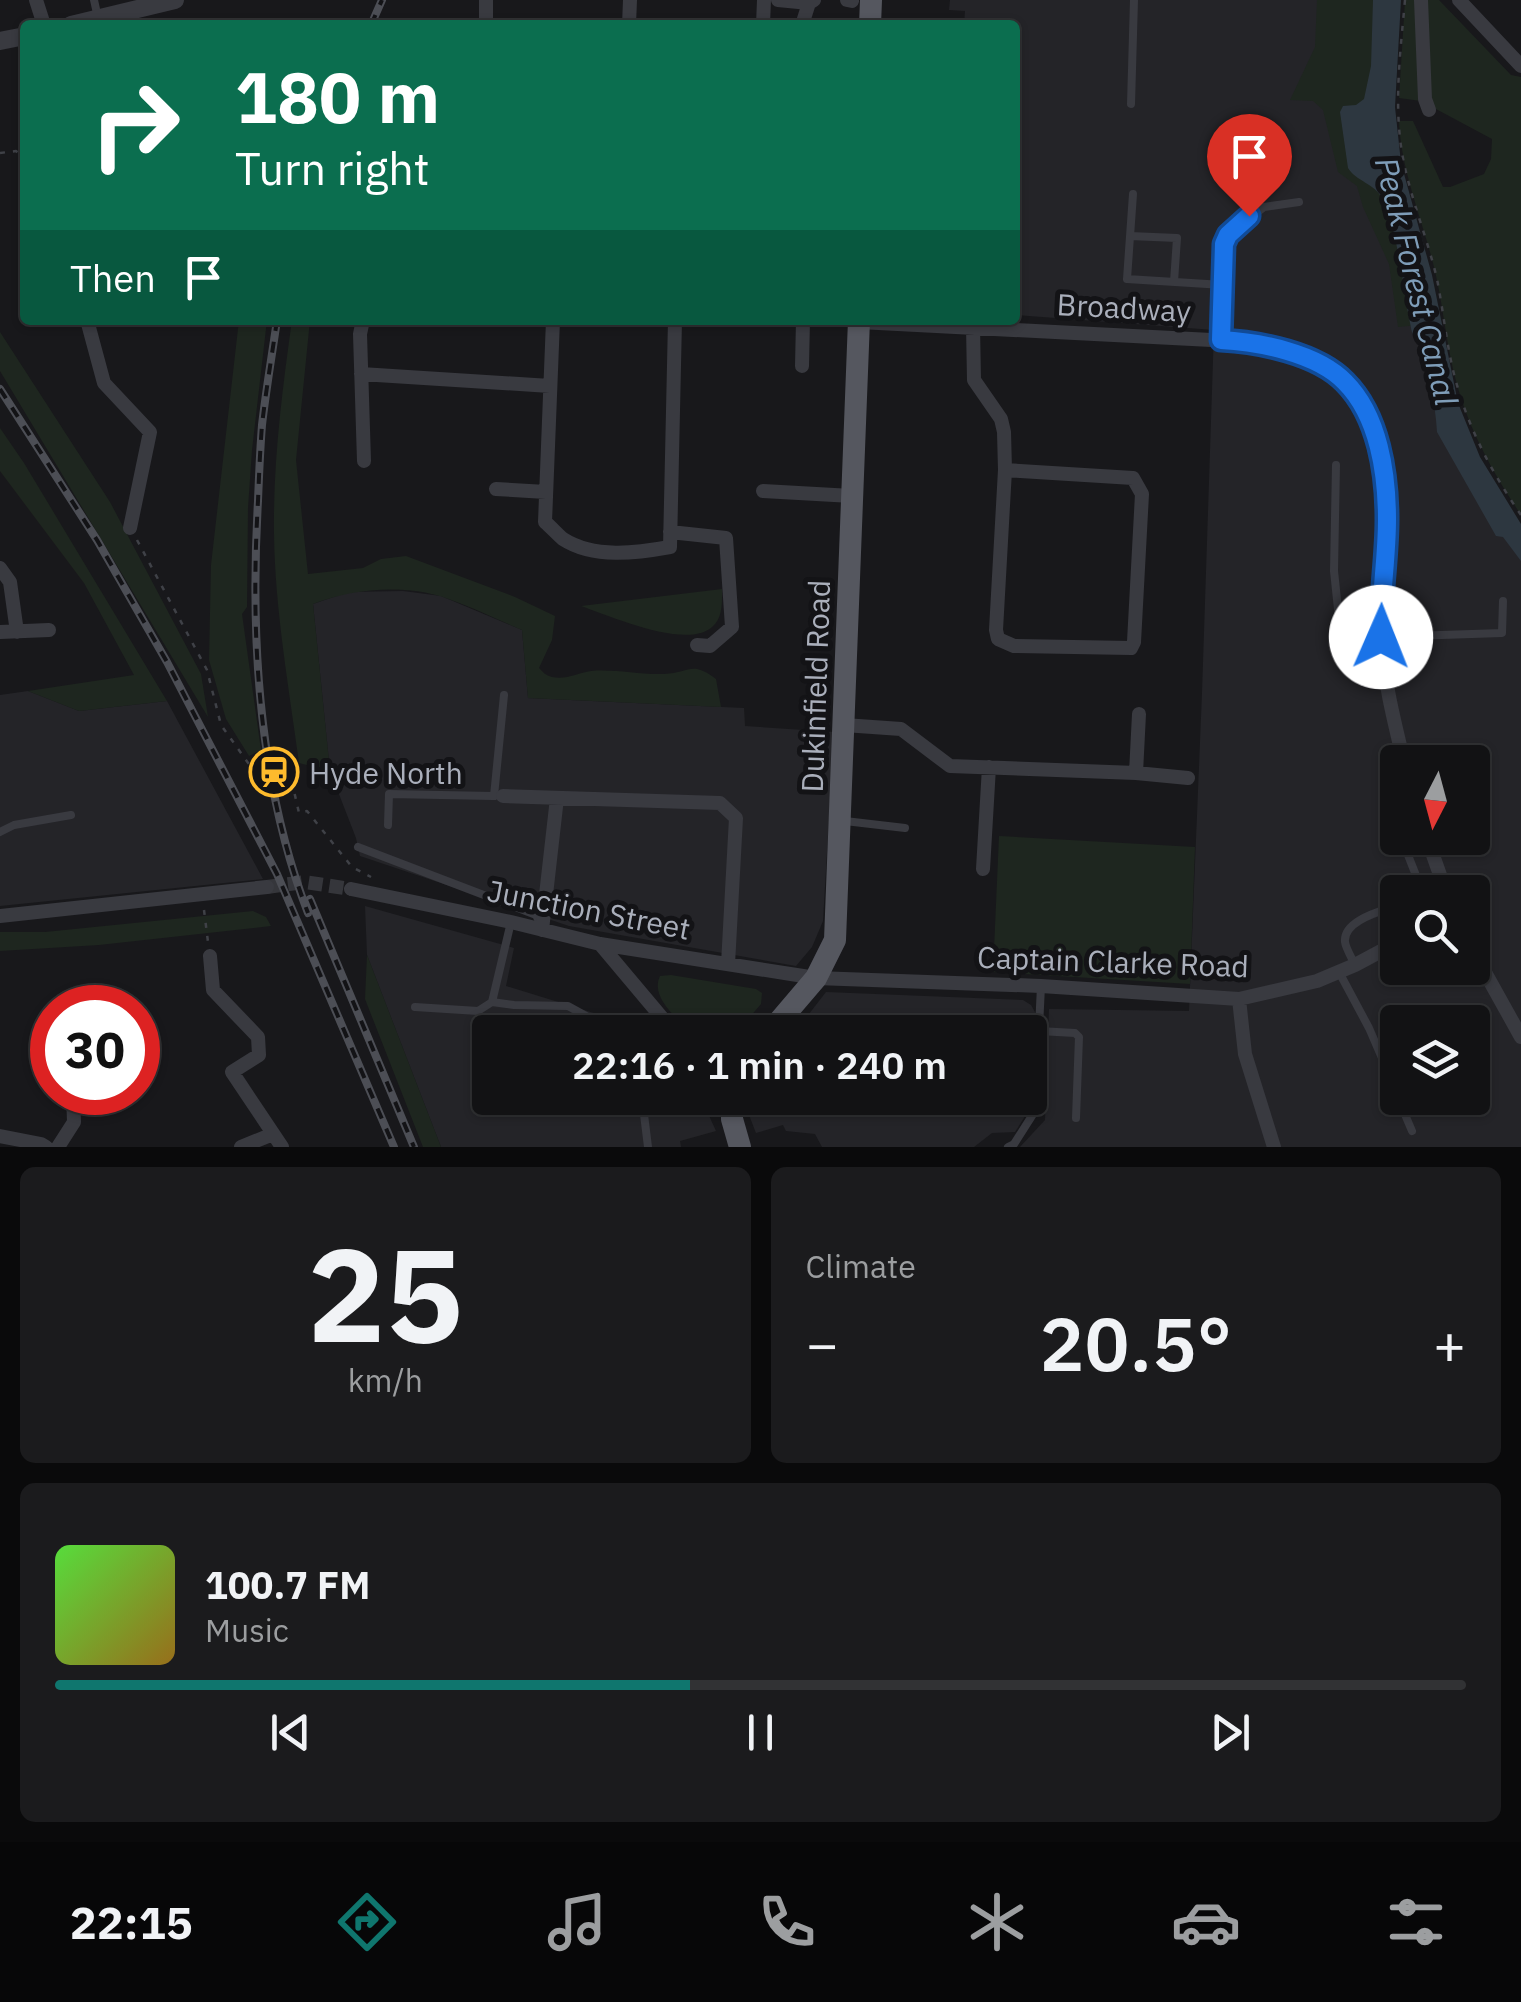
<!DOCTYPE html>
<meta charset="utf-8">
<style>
body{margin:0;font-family:"IBM Plex Sans",sans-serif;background:#1b1b1d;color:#f1f3f6;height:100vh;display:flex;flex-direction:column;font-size:38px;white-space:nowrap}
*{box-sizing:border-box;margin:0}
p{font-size:32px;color:#9c9ea0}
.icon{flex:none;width:55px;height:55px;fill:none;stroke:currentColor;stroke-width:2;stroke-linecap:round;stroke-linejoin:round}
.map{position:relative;height:1147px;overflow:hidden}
.details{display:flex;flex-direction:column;gap:20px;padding:20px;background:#0a0a0b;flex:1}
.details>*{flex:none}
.top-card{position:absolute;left:20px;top:20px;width:1000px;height:305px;border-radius:10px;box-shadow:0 2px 8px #0004,0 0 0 2px #313234;background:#0b6e4f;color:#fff;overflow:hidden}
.needle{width:65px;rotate:186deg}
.tools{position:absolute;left:1380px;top:745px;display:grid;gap:20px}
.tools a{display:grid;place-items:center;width:110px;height:110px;border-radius:10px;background:#121214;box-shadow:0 2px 8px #0004,0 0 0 2px #313234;font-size:50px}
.speed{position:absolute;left:30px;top:985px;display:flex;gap:20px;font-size:50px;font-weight:700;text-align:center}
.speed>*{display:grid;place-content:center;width:130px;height:130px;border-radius:50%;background:#121214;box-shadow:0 2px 8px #0004,0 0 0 2px #313234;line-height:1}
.speed .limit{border:15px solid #d22;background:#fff;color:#111}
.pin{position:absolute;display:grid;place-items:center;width:85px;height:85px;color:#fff;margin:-102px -42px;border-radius:50% 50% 50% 0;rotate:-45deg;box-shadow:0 0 10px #0007}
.pin .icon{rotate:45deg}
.me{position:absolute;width:110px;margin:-55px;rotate:1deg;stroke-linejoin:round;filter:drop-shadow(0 0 8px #0008)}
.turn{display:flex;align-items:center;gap:35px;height:210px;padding:0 50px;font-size:45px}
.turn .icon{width:130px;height:130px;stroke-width:2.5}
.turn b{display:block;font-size:70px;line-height:85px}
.then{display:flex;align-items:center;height:95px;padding:0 50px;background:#0003;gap:20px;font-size:38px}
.big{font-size:75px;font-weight:600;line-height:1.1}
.details .card{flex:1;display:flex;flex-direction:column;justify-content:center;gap:15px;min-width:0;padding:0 35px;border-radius:15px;background:#1b1b1d}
.details .dial{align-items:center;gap:0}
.dial b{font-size:130px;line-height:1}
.song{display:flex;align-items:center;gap:30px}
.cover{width:120px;height:120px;border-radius:15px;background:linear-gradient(135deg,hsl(110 70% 55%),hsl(40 70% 35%))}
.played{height:10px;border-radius:5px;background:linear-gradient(90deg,#0f766e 45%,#313234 45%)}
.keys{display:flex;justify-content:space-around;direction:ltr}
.heat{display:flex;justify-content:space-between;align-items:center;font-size:55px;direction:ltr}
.details .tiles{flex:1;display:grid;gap:20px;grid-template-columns:1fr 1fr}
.card:last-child{grid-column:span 2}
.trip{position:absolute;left:472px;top:1015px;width:575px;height:100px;border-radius:10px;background:#121214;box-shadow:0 2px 8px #0004,0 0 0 2px #313234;font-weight:600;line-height:100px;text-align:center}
.dock{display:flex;height:160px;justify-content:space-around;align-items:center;background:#070708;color:#9c9ea0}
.dock .icon{width:70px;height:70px}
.dock .selected{color:#0f766e}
.dock b{font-size:45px;color:#f1f3f6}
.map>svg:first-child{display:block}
.built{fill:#242428;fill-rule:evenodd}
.green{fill:#1e261f}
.water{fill:#2d3740}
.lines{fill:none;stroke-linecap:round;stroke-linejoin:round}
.minor-tunnel{stroke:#35363b;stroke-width:14;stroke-dasharray:14 7;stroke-linecap:butt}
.path{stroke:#3f4147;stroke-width:2.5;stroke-dasharray:5 8;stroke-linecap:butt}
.service{stroke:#393a40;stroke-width:8}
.minor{stroke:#393a40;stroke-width:14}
.tertiary{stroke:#393a40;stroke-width:18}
.primary{stroke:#55575f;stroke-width:22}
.rail-casing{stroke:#4c4e55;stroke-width:8}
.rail{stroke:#131316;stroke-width:4;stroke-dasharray:11;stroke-linecap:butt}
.path-bridge{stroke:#3f4147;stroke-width:2.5;stroke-dasharray:5 8;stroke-linecap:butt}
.route-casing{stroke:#114b97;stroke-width:25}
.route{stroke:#1a73e8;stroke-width:18}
.labels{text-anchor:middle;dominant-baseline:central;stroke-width:10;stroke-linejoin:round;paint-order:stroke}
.street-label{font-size:30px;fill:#aaafbb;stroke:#131316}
.poi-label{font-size:30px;fill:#aaafbb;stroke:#131316;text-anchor:start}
.water-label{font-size:32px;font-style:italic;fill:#7f9db8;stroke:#131316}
</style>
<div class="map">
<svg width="1521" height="1147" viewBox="0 0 1521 1147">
<rect width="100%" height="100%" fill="#18181b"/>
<path class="built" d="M950,0h437l-9,116 63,275 80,153v603h-501l25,-27 4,-111 140,2 13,-318 12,-363 -199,-15v-290h-51l1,-14 -16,-1zM1398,762h74v76h-74zM1398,892h74v76h-74zM1398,1022h74v76h-74z
M403,591l38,5 81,34 6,68 216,10 1,18 89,6 -11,189 -11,26 -16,19 -227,-40 -209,-70 -4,-18 -26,-67 -17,-167 35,-12z
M28,691l51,20 88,-10 96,178 -263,27v-211z
M365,906l149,42 -8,38 104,32 18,14h-138v66h211l15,33 -36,10 1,6h-240l-74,-192z
M826,992l197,8 8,5 5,9 -4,91 -17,27 -23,1 -18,14h-152l-7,-13 -29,-3 -3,-6 -27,8 -7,-18v-17h281v-66h-235z"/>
<path class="green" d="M1317,0h70l-9,116 52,208 -32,3 -9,-63 -26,-57 -6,-21 -19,-14 -15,-62 -10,-9 -23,-1 25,-53z
M1405,0h34l72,75 10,2v438c-31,-47 -55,-90 -68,-146 -8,-35 -11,-71 -20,-106 -12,-47 -32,-93 -34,-142h14l30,66h7l34,-13 7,-15 1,-20 -71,-38 -22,-3z
M239,320h28l-15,130 -4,58 -1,99 -5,7 19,136 -12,6 -23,-37 -17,-59 2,-95z
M292,320h18l-14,140 12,114 55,-6 18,-9 25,-3 109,41 40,19 -3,24 -13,28c5,5 6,7 13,9 14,3 26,-4 39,-6 25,-2 49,4 73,3 26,-1 27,-14 52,5l5,28 -193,-9 -6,-68c-26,-11 -52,-24 -79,-33 -41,-13 -92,-8 -130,7l17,167 -31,-8c-10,-75 -24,-153 -25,-229 -1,-71 8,-143 18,-214z
M0,332l110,170 91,172 7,43 -208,-346z
M0,428l24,35 143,238 -88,10 -51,-20 106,-16 -50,-92 -84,-112z
M722,589c0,13 1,29 -10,38 -25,23 -102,-11 -131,-21z
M999,836l196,11 -5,137 -197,-12z
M253,911l13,6 5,9 -172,19 -99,6v-19h45z
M367,955l74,192h-18l-58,-148z
M671,975l85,14 6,4 -1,11 -24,28h-47c-14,-15 -40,-35 -30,-56z"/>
<path class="water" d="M1373,0h28l-6,107 6,56 31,112 26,128 22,54 41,67v37l-18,-24 -7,-1 -59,-104c0,-13 -9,-74 -14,-85 -4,-8 -11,-10 -12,-19 -9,-42 -11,-90 -29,-130 -7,-14 -26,-17 -34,-30l-8,-56 3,-6 13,-1 8,-6 7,-33z"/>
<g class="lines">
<path class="minor-tunnel" d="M267,887l38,-5 46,7"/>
<path class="path" d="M1405,0c-4,45 -10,93 -5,138 5,48 26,94 37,141 6,30 9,61 16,91 13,54 37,100 68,145
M0,153l16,-2 9,7
M137,540l70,130 14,55 40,56
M286,756l13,57 8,-2 45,56 19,10
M257,758l4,22
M204,910l4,32"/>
<path class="service" d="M94,0l4,18
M1131,104l3,-104
M1133,194l-6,85 96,6
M1130,236l47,2 -3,44
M1221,340l3,-96 4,-9 36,-28 35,-5
M1336,465l-2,106 6,57 5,6 36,-1
M1381,637l121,-4 1,-32
M494,796l10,-101
M845,821l60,7
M388,825l1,-31 104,2
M0,832l14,-7 57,-10
M1415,838l-6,4 -3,8 13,33 -3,9
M358,847l178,68 4,9
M511,922l-19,80 22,3 54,1 29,16 10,10
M1355,965c-3,-7 -9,-16 -10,-23 -2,-22 37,-31 53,-37
M1339,972l30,56 29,67
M415,1007l63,4 14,-9
M1039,1031l36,2 4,4 -3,81
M642,1098l6,49
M1398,1098l14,33
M1008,1147l6,-3 21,-33 6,-125"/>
<path class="minor" d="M36,0l8,25
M778,0l31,3 5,-3
M847,0l5,1
M1421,0l4,99 4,11
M1459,0l62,66
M486,25v-25
M629,25l1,-25
M763,25l1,-25
M802,25l7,-22
M87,320l17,63 46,49 -20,96
M363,320l-3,14 4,127
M553,320l-8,202c6,5 12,12 18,17 31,20 74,14 107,8l5,-227
M859,322l372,19c36,4 87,13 114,41 34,35 41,90 42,137 1,38 -8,76 -6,115 2,43 13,87 23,128
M973,326l1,54 27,39 3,13 1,38 -9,160 2,9 16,7 117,2 3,-6 8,-148 -9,-16 -128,-8
M802,366l1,-46
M361,374l189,12
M496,489l50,3
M763,491l89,5
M670,532l56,6 6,89 -22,19 -13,-1
M0,568l10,14 7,50
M0,632l49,-2
M844,725l57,4 49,37 186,7 3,-59
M1136,773l52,5
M503,796l217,7 16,15 -8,146
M1427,838l19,54
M983,869l6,-102
M351,889l160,33 89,22 216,34 225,8 198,13 78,-18 38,-16 43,-23
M0,916l267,-29
M542,930l15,-132
M600,944l74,88
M1472,949l49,88
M210,956l3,34 45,47 1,18 -27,17 50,75
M69,998v10
M1239,999l6,55 29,93
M0,1136l41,8 5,3
M58,1147l16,-25 -1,-30
M241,1147l32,-13"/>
<path class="tertiary" d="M71,25l104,-25
M0,41l25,-5"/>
<path class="primary" d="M870,25l1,-25
M770,1032l46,-54 19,-38 24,-620
M732,1098v21l8,28"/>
<g class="rail-casing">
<path id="rail" d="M371,25l11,-25
M277,320c-5,35 -11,70 -15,105 -2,25 -3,51 -4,76 -8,137 0,282 50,412
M0,389l97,151 70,122 110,212 117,273
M310,899l104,248"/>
</g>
<use href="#rail" class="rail"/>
<path class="path-bridge" d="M257,758l29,-2"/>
</g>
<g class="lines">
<g class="route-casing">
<path id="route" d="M1249,216l-21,19 -4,9 -3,96c38,2 96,13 124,42 34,34 42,92 42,138 0,39 -7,78 -6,117"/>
</g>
<use href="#route" class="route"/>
</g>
<defs>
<g id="station-ring" transform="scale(2.5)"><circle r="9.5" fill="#131316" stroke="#febb2d" stroke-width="1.5"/><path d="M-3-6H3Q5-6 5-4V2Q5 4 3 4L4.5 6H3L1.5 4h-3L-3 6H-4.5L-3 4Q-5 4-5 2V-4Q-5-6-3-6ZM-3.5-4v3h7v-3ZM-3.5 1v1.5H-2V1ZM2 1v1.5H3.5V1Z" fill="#febb2d"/></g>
</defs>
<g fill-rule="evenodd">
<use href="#station-ring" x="274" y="772"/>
</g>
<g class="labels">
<g class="street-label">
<text transform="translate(1124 307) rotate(3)">Broadway</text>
<text transform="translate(815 686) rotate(-88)">Dukinfield Road</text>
<text transform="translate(589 909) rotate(11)">Junction Street</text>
<text transform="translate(1113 961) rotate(2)">Captain Clarke Road</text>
</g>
<g class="poi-label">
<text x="309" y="772">Hyde North</text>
</g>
<g class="water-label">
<text transform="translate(1417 281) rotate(76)">Peak Forest Canal</text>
</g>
</g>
</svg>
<div class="tools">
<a><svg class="needle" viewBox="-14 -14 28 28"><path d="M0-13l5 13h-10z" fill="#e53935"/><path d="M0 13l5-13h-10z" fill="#9c9ea0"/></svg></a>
<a><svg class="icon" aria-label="search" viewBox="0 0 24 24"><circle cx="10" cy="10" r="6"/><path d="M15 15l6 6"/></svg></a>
<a><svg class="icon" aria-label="layers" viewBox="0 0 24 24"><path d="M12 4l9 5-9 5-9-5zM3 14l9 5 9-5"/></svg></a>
</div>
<div class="speed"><div class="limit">30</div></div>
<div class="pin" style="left:1249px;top:216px;background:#d93025"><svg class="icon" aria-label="arrive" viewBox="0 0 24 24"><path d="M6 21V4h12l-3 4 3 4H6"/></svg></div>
<svg class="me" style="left:1381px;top:637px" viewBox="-20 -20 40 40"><circle r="19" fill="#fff"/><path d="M0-13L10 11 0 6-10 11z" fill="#1a73e8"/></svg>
<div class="trip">22:16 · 1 min · 240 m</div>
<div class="top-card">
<div class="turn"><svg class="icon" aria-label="right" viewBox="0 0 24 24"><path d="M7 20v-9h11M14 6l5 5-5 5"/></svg><div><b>180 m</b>Turn right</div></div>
<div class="then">Then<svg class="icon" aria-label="arrive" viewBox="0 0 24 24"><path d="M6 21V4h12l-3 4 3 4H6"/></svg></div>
</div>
</div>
<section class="details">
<div class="tiles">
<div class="card dial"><b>25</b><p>km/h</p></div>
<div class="card"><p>Climate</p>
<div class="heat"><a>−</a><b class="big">20.5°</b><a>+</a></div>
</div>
<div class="card">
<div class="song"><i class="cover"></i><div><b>100.7 FM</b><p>Music</p></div></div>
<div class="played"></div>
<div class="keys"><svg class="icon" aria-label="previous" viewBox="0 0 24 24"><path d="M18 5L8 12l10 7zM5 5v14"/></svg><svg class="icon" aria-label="pause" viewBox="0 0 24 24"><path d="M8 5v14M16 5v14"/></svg><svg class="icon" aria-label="next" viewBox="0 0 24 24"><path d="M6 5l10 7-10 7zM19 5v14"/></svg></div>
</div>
</div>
</section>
<nav class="dock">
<b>22:15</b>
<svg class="icon selected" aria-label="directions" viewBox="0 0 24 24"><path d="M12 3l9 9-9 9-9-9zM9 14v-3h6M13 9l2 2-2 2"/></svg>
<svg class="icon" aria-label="music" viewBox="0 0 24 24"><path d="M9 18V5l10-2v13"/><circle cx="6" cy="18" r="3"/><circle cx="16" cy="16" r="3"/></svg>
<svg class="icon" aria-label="phone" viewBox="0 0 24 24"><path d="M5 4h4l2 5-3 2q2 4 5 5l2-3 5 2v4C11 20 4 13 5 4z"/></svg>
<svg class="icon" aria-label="climate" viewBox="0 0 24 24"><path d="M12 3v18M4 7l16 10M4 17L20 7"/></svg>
<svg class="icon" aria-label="car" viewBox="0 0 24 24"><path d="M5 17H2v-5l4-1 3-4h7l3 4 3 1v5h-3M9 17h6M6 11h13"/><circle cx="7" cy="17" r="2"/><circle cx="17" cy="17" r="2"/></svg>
<svg class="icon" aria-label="filters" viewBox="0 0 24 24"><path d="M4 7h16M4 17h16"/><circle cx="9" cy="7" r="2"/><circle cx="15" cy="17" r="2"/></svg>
</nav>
